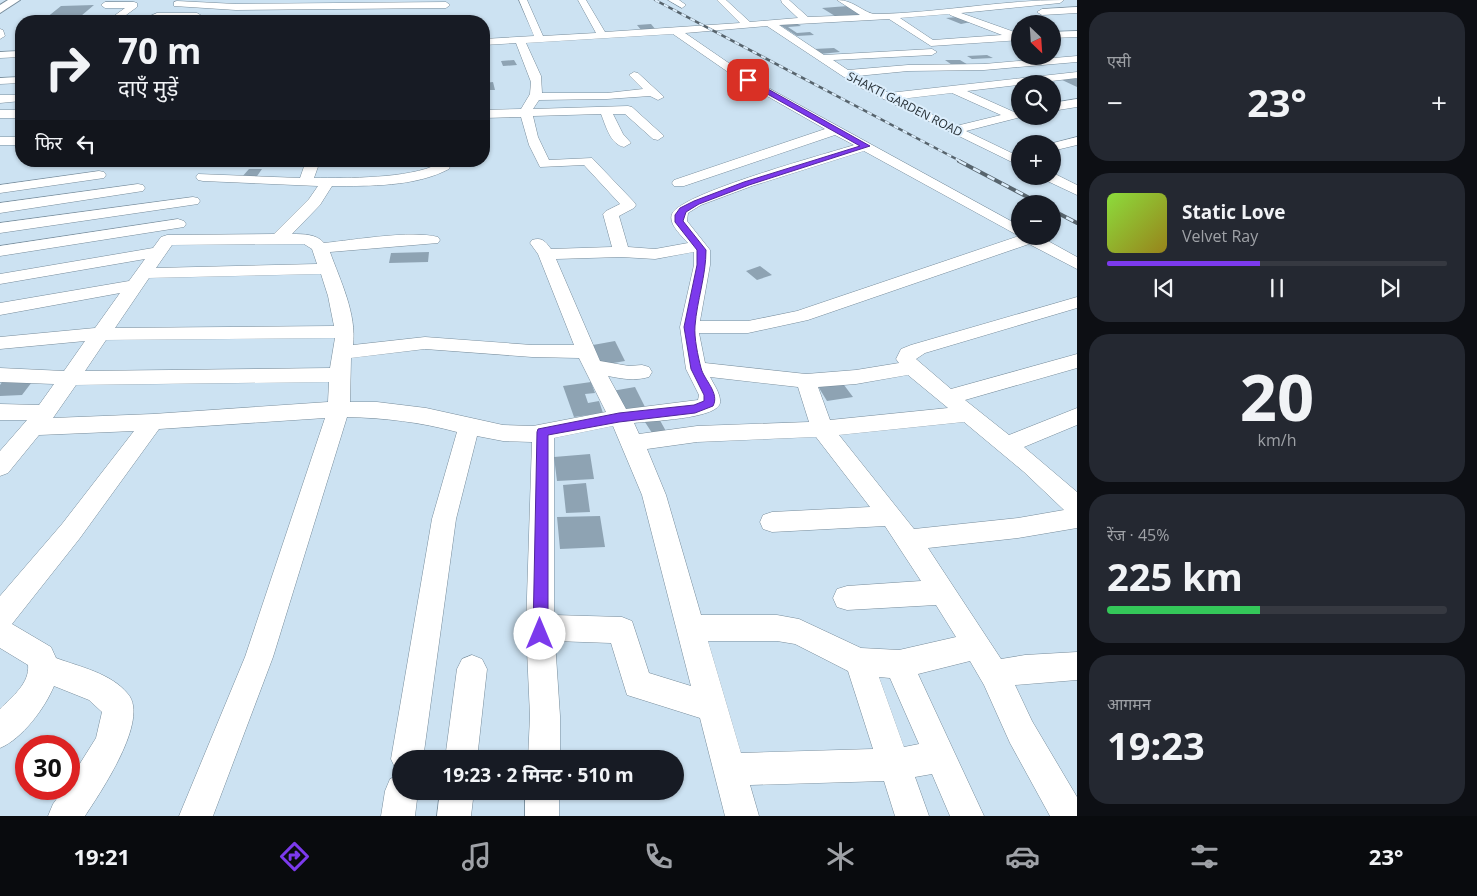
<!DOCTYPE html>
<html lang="hi">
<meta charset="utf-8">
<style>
body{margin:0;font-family:"Open Sans","Noto Sans Devanagari",sans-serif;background:#242831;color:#f1f3f6;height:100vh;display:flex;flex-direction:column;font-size:19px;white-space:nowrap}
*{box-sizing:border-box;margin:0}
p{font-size:16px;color:#9ea1a6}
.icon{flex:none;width:28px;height:28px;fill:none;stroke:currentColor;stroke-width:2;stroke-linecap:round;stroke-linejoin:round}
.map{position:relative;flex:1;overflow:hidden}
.details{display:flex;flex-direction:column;gap:12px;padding:12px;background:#0d0f14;width:400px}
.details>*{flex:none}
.banner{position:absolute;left:15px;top:15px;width:475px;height:152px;border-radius:20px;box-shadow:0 1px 4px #0004;background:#171b24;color:#f1f3f6;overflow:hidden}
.needle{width:32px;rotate:155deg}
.fabs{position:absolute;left:1011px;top:15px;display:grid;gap:10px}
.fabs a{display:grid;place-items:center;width:50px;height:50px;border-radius:50%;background:#171b24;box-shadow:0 1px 4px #0004;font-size:25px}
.speed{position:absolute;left:15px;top:735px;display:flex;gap:10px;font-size:25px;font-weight:700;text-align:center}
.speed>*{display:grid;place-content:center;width:65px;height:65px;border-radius:50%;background:#171b24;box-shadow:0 1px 4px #0004;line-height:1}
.speed .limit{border:8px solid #d22;background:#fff;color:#111}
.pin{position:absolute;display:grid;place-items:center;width:42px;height:42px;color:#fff;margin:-21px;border-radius:10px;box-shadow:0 2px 8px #0006}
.me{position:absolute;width:55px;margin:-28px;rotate:0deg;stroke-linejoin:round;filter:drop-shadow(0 0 4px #0008)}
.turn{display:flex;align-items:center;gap:18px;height:105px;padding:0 20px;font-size:22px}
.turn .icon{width:65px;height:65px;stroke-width:2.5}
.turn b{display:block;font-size:35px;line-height:42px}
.then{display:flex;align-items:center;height:48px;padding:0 20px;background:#0003;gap:10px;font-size:19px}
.big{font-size:38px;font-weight:700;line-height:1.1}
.details .tile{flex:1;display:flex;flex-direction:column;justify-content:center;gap:8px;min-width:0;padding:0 18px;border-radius:20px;background:#242831}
.details .dial{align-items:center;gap:0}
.dial b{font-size:65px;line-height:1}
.song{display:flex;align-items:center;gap:15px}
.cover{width:60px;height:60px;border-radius:8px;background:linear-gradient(135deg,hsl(90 70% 55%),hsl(50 70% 35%))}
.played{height:5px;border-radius:2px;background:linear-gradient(90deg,#7c3aed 45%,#363941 45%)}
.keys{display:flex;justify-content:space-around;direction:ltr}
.heat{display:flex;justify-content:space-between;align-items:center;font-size:28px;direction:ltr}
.charge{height:8px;border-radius:4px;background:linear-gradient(90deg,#34c759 45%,#363941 0)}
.trip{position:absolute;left:392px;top:750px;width:292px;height:50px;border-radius:25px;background:#171b24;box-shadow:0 1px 4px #0004;font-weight:700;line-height:50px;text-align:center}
.menu{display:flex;height:80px;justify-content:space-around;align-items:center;background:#090b0e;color:#9ea1a6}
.menu .icon{width:35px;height:35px}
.menu .on{color:#7c3aed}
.menu b{font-size:22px;color:#f1f3f6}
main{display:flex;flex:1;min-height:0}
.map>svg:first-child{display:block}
.building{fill:#8ea3b3}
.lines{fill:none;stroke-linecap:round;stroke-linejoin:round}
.minor-casing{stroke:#778c9b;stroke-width:1}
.tertiary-casing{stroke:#778c9b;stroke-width:2}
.minor{fill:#fff;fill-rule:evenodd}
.tertiary{fill:#fff;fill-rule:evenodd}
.rail-far1-casing{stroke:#57646d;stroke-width:2.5}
.rail-casing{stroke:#57646d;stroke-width:4}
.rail-far1{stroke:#dceefc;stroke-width:2;stroke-dasharray:5;stroke-linecap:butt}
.rail{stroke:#dceefc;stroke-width:2.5;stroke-dasharray:8;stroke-linecap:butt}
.route{fill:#7c3aed;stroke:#51269a}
.labels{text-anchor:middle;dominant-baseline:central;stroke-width:4;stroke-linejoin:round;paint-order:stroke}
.far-street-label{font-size:12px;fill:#262f35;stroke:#dceefc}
</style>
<main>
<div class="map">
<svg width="1077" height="816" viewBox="0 0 1077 816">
<rect width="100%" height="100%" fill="#cce2f2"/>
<path class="building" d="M94,5l-19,16h-24l5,-4 -10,1 15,-12z
M848,6l14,9 -27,1 -13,-8z
M957,17l14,5 -10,2 -15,-6z
M794,22l7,4 -13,1 9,6 13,-1 4,3 -17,1 -20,-13z
M651,24l5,6 -14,1 -5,-6z
M834,48l6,4 -20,2 -6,-5z
M987,55l6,3 -21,1 -5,-3z
M514,60l3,5 -14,1 -2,-5z
M945,60h15l10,6 -15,1z
M1074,77l3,2v8l-17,-8z
M493,82l2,8h-11v-7z
M249,169h13l-7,10 -14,-1z
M429,252l-1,10 -39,1 2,-10z
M760,266l12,9 -15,5 -11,-9z
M615,341l10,20 -23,4 -9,-20z
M35,378l-13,17 -22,1v-11l4,-6z
M841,381l12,16 -26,4 -11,-18z
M591,382l4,11 -10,1 3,9 11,-2 4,12 -29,4 -11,-31z
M635,387l11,22 -24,5 -10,-23z
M657,415l10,18 -13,3 -11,-17z
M590,454l4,25 -37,2 -3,-24z
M586,483l4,29 -24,1 -3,-28z
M600,516l5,31 -45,2 -3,-32z"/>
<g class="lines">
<g class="minor-casing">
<path id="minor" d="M519,0h8l16,36 53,-3 -18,-33h8l19,32 135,-9 -23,-23h9l24,22 48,-4 -16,-15 -1,-3h8l19,17 52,-2 -23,-15c18,0 27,14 39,14 63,-1 125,-14 188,-14l-4,3 -99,10 59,21v6l-89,6 -42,-27 -110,6 45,30 108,-6 5,3 -5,3 -99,5 15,10 60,-5 76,-1 93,-8v6l-93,8 -76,1 -51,5 32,17 188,-21v6l-110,13 47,21 6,-2v6h5l-59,15 54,26v9l-161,-79 -92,-61 -82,7 67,46 268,147v10h19l38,21v12l-48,-25 -221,76 -60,13h-49l6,30 101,11 50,-4 43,-7 -3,-4 5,-10 10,-4 166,-48v11l-152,45 -9,6 35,30 126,-35v14l-112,32 44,35 68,-27v17l-53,22 53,45v36l-59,10 -90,10 73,111 24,-4 52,-3v28l-62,5 17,36 45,76v19h-27l-40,-73 -26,-58 -14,-24 -52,13 66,142h-34l-18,-42 -17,3 14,39h-34l-11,-35 -134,4 9,31h-34l-25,-98 -73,-23 -16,-52 -56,-2 5,75v43h-32l2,-43 -4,-88 6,-186 -29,-1 -26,-5 -21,83 -33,240h-22v14l-5,-3 -5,-11 41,-240 25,-87c-37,-10 -72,-14 -110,-15l-74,240 -60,159h-34l66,-159 80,-239 -166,11 -79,109 -68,86 39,23 5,11c24,9 55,15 72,36 22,26 -28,99 -43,122h-37l5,-12 11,-15h5v-8l27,-43 6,-26 -13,-12 -35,-14c-9,22 -32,53 -54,62v-39c12,-12 30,-26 28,-44l-28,-17v-52l62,-72 72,-93 -95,4 -31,38 -8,3v-25l27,-31h-27v-16l39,1 15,-21 -54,-2v-14l64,3 21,-30 -85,8v-12l95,-9 25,-35 -120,22v-12l129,-22 16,-22 -145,25v-10l153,-26 8,-11 6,-2 107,-1 35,-35 9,-13 -115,-5 -5,-1 -2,-3 2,-3 102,4 6,-17h14l-6,17c33,0 94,1 124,-14v-3h14l-3,8c-34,18 -80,17 -117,17l-12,19 -28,29c11,0 25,0 32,9 30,-3 87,-13 114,-6l2,3 -2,3 -108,9c10,28 27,62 23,93l72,-8 107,8h42l-36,-91 -8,-11 2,-3c10,-3 13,1 19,9l61,-2 -9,-33 3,-3 14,-7 -36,-39 -44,2 -11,-22 -8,-28 -37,1v-8l37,-1 9,-15 1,-12 -15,-39 -32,2v-6l50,-3zM949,14l1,1 52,20 -69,5 -33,-22zM673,34l71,49 81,46 -151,51 -2,3 2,3h10l151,-51 19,10c-28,9 -173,48 -182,69 -4,10 10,22 16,29l-33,6 -27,-2 -9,-31 15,-8 2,-3 -2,-3 -42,-44 -43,2 -11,-23 -5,-21 68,-2c5,12 9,30 23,33l7,-4 -8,-9 -10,-20h12l28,25 5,1 6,-4 -32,-29 -4,-1 -95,3 6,-9 68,-1 43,-3 8,4 6,-3 -26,-24 -4,-1 -5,3 14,14 -36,4h-65l-1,-17 -15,-33zM952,93l49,22 -45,11 -55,-27zM864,151l155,85 -222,75 -49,10h-48l10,-56v-15l-23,-29 1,-8 13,-8 51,-19zM304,244l8,5 5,15 -161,4 16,-23zM694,252v13l-14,62 6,42 13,26 -1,5 -72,9 -18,-33c15,3 27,5 41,1l3,-5 -3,-5 -7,-2 -13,1 -29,-5 -44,-102 65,-2 34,2zM321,274l7,22 6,30 -219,2 34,-50zM335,338l-5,30 -245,3 21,-31zM425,349l107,8 47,1 27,54 -73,14 -30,-1 -77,-17 -49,-6h-27l1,-44zM908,375l40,33 -118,12 -12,-33 38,-3zM710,377l88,10 11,35 -112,4 -58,8 -5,-11c15,-2 83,-4 86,-20 1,-9 -6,-18 -10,-26zM329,382l-1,20 -175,12 -100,4 23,-33zM964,422l60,50 40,38 -46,8 -104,11 -75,-94zM613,426l29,69 49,191 -42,-13 -17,-52 -10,-4 -68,-2v-177zM816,437l54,70 -98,5 -9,3 -3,7 3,7 9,3 113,-6 36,55 -74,5 -10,3 -4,9 4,9 10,3 89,-5 20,32 -57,13 -38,-2 -62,-29 -22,-4h-76l-35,-120 -19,-46 50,-7zM708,641h69l18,3 53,27 25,78 -132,4zM879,677l11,1 29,66 -15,3z
M668,0h11l7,5 -4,3z
M177,1l59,3 210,-2 4,3 -4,3 -210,2 -62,-4v-4z
M134,2l3,1v4l-19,14h-11l18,-13h-20l-4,-3 4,-3z
M1077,7v6l-35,2 -5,-3 5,-3z
M157,13h40l5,3 -5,3h-39l-6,2h-13z
M335,18l9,1 2,2h-16z
M0,29l3,1 2,6 -5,3z
M1077,31v6l-25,1v-6z
M21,51v6l-21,1v-6z
M21,77v6l-21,1v-6z
M0,95h21v6l-21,2z
M1077,99v8l-25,4v-8z
M0,110h21v8h-21z
M0,137h21v8h-21z
M1077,137v8l-25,6v-7h-3z
M99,171l5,1 2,3 -2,3 -104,15v-8z
M1053,173l24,12v10l-34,-16 -2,-3h11z
M138,184l5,1 2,3 -2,3 -143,22v-10z
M193,197l5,1 2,3 -2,3 -198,29v-10z
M178,219l6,2 2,3 -2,3 -184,29v-10z
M472,655l10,4 5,10 -10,90h-32l12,-90 5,-10z
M401,775v16h17l-3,25h-34l4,-25 5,-12z
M440,791h34l-3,25h-34z
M525,791h34v25h-34z"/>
</g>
<g class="tertiary-casing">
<path id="tertiary" d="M8,0h12l-20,13v-8z"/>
</g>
<use href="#minor" class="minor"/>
<use href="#tertiary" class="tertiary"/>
<g class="rail-far1-casing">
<path id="rail-far1" d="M655,0l307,162"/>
</g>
<g class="rail-casing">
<path id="rail" d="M959,161l82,43
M1052,210l25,13"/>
</g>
<use href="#rail-far1" class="rail-far1"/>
<use href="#rail" class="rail"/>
</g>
<path class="route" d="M746,79h4l120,67 -121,39 -50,19 -13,8 -3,9 23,29c0,26 -9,50 -11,76 -1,12 3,30 6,42 3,12 19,25 12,38l-18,7 -76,9 -71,13v199l-2,5 -6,2 -5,-2 -2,-5 4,-202 1,-3 81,-16 75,-8 10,-4v-6l-13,-26 -7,-42 13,-62v-15l-22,-28v-7l5,-7 14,-7 50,-19 116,-36 -114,-64z"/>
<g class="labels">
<g class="far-street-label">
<text transform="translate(905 104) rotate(27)">SHAKTI GARDEN ROAD</text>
</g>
</g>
</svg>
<div class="fabs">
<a><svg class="needle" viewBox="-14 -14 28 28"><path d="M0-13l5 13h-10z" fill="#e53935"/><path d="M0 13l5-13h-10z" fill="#9ea1a6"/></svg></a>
<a><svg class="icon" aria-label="search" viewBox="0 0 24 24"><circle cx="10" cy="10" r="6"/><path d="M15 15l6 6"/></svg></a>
<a>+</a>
<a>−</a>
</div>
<div class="speed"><div class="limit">30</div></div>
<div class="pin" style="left:748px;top:80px;background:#d93025"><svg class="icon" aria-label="arrive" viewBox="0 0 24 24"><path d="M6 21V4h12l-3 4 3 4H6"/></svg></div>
<svg class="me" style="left:540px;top:634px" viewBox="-20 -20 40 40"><circle r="19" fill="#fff"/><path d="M0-13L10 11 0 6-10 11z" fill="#7c3aed"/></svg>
<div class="trip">19:23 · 2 मिनट · 510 m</div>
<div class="banner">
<div class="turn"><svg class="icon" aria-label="right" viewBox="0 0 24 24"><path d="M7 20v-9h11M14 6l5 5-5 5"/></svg><div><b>70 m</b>दाएँ मुड़ें</div></div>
<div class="then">फिर<svg class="icon" aria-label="left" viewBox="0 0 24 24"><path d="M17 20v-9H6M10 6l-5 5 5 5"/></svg></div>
</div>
</div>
<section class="details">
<div class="tile"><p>एसी</p>
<div class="heat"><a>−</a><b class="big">23°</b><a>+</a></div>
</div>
<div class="tile">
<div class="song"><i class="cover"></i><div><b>Static Love</b><p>Velvet Ray</p></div></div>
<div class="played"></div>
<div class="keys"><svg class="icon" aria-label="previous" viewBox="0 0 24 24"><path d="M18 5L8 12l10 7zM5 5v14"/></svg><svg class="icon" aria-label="pause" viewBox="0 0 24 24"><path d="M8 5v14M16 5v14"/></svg><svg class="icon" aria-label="next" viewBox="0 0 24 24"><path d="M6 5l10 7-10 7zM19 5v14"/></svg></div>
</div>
<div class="tile dial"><b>20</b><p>km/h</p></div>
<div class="tile"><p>रेंज · 45%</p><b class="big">225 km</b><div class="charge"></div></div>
<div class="tile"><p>आगमन</p><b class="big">19:23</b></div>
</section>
</main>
<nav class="menu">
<b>19:21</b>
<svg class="icon on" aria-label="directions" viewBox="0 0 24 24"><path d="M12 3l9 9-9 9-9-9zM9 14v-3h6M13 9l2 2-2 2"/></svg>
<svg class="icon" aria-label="music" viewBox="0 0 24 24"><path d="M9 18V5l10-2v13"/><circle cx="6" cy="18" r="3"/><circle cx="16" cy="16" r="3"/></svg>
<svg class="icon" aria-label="phone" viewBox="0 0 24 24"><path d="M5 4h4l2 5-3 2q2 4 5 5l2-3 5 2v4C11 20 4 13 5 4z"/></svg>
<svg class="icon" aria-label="climate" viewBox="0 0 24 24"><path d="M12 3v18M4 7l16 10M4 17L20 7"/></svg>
<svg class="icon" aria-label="car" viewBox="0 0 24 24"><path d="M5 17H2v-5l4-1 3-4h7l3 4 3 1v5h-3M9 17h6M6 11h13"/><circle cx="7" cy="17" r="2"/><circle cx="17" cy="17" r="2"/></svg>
<svg class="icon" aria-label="filters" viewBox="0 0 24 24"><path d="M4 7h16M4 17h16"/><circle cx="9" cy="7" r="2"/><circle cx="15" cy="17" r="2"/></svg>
<b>23°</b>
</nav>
